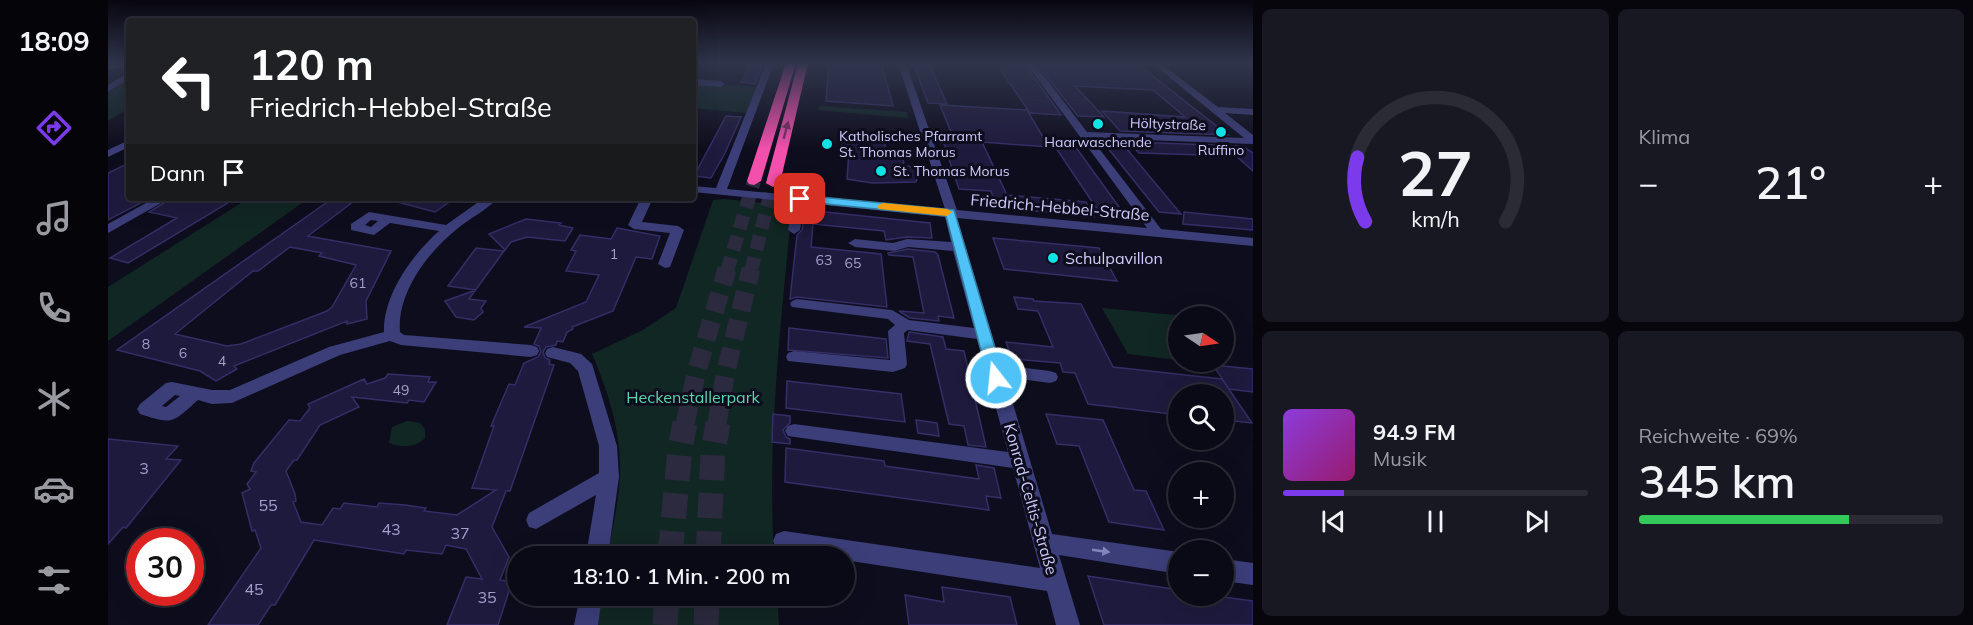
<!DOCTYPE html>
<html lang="de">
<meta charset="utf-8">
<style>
body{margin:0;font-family:Mulish,sans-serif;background:#181823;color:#f1f3f6;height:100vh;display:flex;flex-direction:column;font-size:22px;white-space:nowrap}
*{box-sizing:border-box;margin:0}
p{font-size:20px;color:#999aa1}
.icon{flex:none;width:33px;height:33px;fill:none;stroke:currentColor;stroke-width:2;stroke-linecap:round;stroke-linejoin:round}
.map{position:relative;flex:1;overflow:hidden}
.sheet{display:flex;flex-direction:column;gap:9px;padding:9px;background:#06060c;width:720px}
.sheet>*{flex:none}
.top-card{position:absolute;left:18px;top:18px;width:570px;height:183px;border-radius:6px;box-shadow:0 6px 24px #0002,0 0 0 2px #2a2b35;background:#202124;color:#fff;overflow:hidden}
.needle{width:39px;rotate:103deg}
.buttons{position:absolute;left:1060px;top:306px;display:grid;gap:12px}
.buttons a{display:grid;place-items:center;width:66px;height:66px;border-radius:50%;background:#0a0a16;box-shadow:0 6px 24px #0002,0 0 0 2px #2a2b35;font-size:30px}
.speed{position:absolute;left:18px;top:528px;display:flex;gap:12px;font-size:30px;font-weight:700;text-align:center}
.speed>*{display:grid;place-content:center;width:78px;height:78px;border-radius:50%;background:#0a0a16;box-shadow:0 6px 24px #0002,0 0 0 2px #2a2b35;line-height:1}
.speed .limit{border:9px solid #d22;background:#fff;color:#111}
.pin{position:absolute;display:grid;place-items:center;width:51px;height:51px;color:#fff;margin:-26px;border-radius:12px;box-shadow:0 3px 9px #0006}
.me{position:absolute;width:66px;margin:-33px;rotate:344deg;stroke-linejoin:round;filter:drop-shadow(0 0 4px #0008)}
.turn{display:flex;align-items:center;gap:21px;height:126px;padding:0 24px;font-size:27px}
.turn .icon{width:78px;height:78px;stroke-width:2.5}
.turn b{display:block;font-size:42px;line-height:51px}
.then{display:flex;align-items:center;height:57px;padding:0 24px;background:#0003;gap:12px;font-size:22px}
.big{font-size:45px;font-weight:600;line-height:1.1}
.sheet .tile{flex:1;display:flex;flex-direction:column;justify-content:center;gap:9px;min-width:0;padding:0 21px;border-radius:9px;background:#181823}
.sheet .dial{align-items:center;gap:0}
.dial svg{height:156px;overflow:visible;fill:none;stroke:#2a2b35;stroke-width:7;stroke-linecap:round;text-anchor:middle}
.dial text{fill:#f1f3f6;stroke:none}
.song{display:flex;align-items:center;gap:18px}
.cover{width:72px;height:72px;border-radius:9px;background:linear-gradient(135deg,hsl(270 70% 55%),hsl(320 70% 35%))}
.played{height:6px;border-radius:3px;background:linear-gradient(90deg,#7c3aed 20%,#2a2b35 20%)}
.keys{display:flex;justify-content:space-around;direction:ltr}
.heat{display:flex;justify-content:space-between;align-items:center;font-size:33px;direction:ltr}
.charge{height:9px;border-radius:4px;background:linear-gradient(90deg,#34c759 69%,#2a2b35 0)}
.sheet .tiles{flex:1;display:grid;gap:9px;grid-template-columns:repeat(2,1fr)}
.trip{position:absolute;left:399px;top:546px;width:348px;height:60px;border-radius:30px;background:#0a0a16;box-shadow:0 6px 24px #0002,0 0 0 2px #2a2b35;font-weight:600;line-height:60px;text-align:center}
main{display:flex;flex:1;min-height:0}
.dock{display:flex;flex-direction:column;width:108px;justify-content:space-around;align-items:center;background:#040409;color:#999aa1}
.dock .icon{width:42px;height:42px}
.dock .current{color:#7c3aed}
.dock b{font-size:27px;color:#f1f3f6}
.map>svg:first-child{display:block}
.green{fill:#112724}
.building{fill:#1e1a3d;stroke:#342e67;stroke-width:1.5;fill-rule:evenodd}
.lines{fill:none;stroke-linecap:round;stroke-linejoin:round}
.highway-tunnel-far2{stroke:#2b2a3e;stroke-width:14;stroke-dasharray:14 8;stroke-linecap:butt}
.highway-tunnel-far1{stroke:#2b2a3e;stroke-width:19;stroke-dasharray:19 10;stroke-linecap:butt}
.highway-tunnel{stroke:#2b2a3e;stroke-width:25;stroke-dasharray:25 13;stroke-linecap:butt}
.minor{fill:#3b3e79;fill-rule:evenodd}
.highway{fill:#f350ad;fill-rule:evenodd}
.oneway{fill:#802e65}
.oneway2{fill:#8485ba}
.route{fill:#4fc3f7;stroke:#337fa1;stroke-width:1.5}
.slow{fill:#f59e0b}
.poi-dot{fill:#0fe3e5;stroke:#0e0d1d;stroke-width:2}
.labels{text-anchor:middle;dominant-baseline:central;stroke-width:6;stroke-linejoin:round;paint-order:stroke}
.far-street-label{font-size:14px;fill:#ceccfc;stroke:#0e0d1d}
.far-poi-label{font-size:14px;fill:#ceccfc;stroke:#0e0d1d;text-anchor:start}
.number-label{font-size:14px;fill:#a2a0cc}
.street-label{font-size:16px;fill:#ceccfc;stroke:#0e0d1d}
.poi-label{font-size:16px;fill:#ceccfc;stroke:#0e0d1d;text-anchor:start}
.park-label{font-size:16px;fill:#5ed6ad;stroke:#0e0d1d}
.near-number-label{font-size:16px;fill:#a2a0cc}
</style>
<main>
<nav class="dock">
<b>18:09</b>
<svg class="icon current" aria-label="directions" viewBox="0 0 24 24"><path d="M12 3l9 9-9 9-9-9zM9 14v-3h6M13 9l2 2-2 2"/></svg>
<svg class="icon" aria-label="music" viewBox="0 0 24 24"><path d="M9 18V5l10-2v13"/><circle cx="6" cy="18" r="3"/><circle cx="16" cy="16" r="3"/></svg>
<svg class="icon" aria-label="phone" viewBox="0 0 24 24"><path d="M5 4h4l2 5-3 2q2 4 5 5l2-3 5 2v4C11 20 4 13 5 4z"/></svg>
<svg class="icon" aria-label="climate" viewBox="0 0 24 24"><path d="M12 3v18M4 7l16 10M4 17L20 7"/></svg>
<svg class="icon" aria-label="car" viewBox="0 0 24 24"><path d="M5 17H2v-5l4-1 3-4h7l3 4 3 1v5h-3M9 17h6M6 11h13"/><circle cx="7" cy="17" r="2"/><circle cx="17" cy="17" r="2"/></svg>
<svg class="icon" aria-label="filters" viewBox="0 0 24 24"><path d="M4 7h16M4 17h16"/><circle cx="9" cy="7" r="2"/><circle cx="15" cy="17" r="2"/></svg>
</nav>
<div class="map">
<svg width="1145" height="625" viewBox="0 0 1145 625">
<rect width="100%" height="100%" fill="#0e0d1d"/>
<path class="green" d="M21,79v29l-21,13v-28z
M585,83l63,4 -10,26 -53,-5z
M712,106l87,6 1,6 -90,-8z
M141,198h60l-201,143v-54z
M616,199l68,7c-11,116 -25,233 -18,350h-167c5,-26 12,-54 13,-81 2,-41 -12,-84 -28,-121l51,-24 33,-22 37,-108z
M994,308l84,8h-7v44l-51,-6z
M299,421l13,2 5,6v9c-10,10 -23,10 -36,5l3,-16z
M492,596h177l2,29h-184z"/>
<path class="building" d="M643,63h12l-8,21 -14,-2z
M805,63h16l18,41 -19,-1z
M892,63h24l37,52 -31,-2 -30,-44h5z
M928,63l104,3 88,69 -108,-4 -18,-20 83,6 -32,-27 -78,-4 29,31 -26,-1z
M721,64l53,2 11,40 -67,-5z
M832,105l87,5 22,37 -67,-5 25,53 79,7 8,15 -98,-10 -5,-16 -32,-2 -19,-57h11z
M618,116l15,1 -16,36 -14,25 -17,-2z
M735,137l42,5v12l18,4 1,7 11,3 3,7 -2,7 -44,1 -25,-4 2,-28h-9z
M1021,142l113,4 11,7v18l-17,-15 -97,-3z
M946,145l21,1 47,65 -25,-2z
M999,147l19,1 55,66 -22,-2z
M21,163v35h21l-42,22v-47z
M64,198h64l-108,65 -18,-5 67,-40 -28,-6z
M225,198h25l-50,38 83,15 -25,50 1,18 -20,5v-3l-113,45 3,3 -21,12 -16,-10 -83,-21zM182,247l32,6 -3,3 37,9 -24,42 -5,4 -86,33 -14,2 -52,-12 78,-63h5z
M289,198h58l-20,14 -38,-10z
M698,210l124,13 2,15 -25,-1 -21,3 -2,-9 -71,-7 -2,23 70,7 6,53 -90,-10 -7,2 7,-64 5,-5z
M1076,212l69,7v11l-70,-6z
M418,219l35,4 -2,2 14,3 -8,13 -38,-4 -16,5 -6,8 -16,-16z
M509,228l43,8 -8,23 -16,-2 -23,54 -41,16 1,2 -6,3 -4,10 -6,-1 -1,4 -10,2 -3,5 2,6 5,2 -1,4 5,1 -44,126h-4l-14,36 17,30 -9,23 12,2 -14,43h-51l19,-48 16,2 -16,-30 -20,-4 -4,9 -36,-4 -2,4 -90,-14 -39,65h-4l-13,20h-50l53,-77 -6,-18 -3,1 -10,-38 8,-4 -3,-5 9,-12 -5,-1 3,-8 35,-43 11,1 10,-13 -2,-4 56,-25 3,5 18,-6 3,-4 42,3 -2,5h8l-12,20 -15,-2 -2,3 -55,-6 7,10 -39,18 -23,35h-3l-8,11 9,23 1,7 -3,1 8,20 21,3 11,-17 7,1 4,-6 33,4 2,-4 26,2 21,3 -2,3 33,4 39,-25 -24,-2 22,-62h-3l18,-42 6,1 9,-22 14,-6 3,-5 -2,-6 -5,-2 7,-16 -17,-1 62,-25 13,-27 -33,-4 10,-20 -5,-1 9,-15 31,4z
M885,238l106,10 18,33 -113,-12z
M368,248l28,3 -35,48 17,2 -5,7 2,4 -9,8 -18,-3 -11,-16 31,-11 -28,-4z
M800,249l27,3 3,3 16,63 -16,-2 1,5 -29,-3 -11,-7 25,2 -11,-56 -24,-2 -1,-2z
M906,297l19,2 1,2 47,3 32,63 109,12 30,44 -28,-3v-26h-45v21l-91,-11 -13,-31 -12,-1 -3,-9 -48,-4 -6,-17 47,5 -15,-36 -20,-2z
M681,328l97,11 2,19 -100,-8z
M801,332l34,5 3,12 18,2 22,96 -18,-2 -4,-19 -15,-2 -19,-80 -23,-3z
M1105,365l40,4v23l-24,-3z
M679,381l114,13 4,28 -119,-14z
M665,414l17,2v7l-7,7 3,7 4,2v5l-18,-2z
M938,414l57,6 31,70 12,1 18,39 -55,-8 -30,-76 -22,-2z
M808,420l21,3 2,13 -21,-3z
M0,439l70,7 -12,13 15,1 -55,68 -3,-1 -15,17z
M678,448l98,13 1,5 94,13 -3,-14 18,3 7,30 -15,-2 3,14 -204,-28z
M980,576l91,14v6h37l37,5v24h-149z
M834,587l68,10 7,28h-108l-4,-30 39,7z"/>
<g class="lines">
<path class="highway-tunnel-far2" d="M619,271l27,-90
M643,271l22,-88"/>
<path class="highway-tunnel-far1" d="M577,424l12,-54 30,-101
M609,424l8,-49 26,-106"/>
<path class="highway-tunnel" d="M562,556l10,-108 5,-25
M600,556l5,-104 5,-29
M557,625l2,-29
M598,625l1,-29"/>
<path class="minor" d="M658,63h8l-47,126 218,20 -47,-146h8l51,147 190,18 -121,-165h8l53,69 157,6 -92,-75h8l58,44 35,2v6l-28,-2 28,22v9l-162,-6 70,91 92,9v8l-296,-28 44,147 49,6 6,2 2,4 -2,4 -6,2 -45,-6 47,157 127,18v22l-120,-19 21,70h-24l-9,-34 -203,-31v-4h-23l-45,-8 -3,-7 3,-7 8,-3 256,37 -27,-100 -225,-32 -3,-5 3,-5 6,-2 214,28 -31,-113 -69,-9 -4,3 3,31 -2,4 -12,4 -105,-11 -2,-4 2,-4 6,-2 96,9 -2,-29 7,-6 -7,-6 -96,-12 -2,-3 2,-3 5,-2 95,11 17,10 65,8 -21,-77 -45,-4 -14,4 -39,-4 -7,-4 7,-4 38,4 14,-4 44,3 -6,-25 -140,-14 -5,27 -6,4 -6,-4 5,-28 -100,-10v-6l23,2z
M21,64v4l-21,1v-4z
M21,72v7l-21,13v-7z
M585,79l28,2 4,3 -4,3 -28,-2z
M21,140v7l-21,10v-7z
M47,198h15l-62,35v-9z
M376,198h14c-11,12 -28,20 -41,31 -30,24 -60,64 -57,103l4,3 127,10 6,2 2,4 -2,4 -6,2 -130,-12 -11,-4 -50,14 -108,48 -20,1 -14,-4c-26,23 -24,25 -58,14l-3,-5 3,-5 26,-21 6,-1 40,8h18l99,-43 55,-15c-1,-37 28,-77 55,-101l-49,-8 -16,12 -23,-5v-6l18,-12 77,13zM263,220l7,1 -7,6 -6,-2zM67,395l5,1 -14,11 -4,-1z
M533,198h12l-11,24 36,4 6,4 -14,37 -5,1 -7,-4 12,-31 -36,-4 -6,-4z
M445,347l28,7 11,10 25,82 2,31 -11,79h-22l10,-61 -60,34 -7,-2 -3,-7 3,-7 70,-40v-27l-21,-75 -8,-8 -23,-6 -2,-4 2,-4z
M1116,559l29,4v22l-29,-4z
M472,596h22l-4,29h-24z"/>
<path class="highway" d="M678,63h10l-35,118 -7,4 -5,-1 -2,-3z
M690,63h10l-28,120 -7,4 -7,-4z"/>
</g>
<defs><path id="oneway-solid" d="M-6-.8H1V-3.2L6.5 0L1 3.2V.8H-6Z" transform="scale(1.5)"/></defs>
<use class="oneway" href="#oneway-solid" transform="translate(678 130) rotate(-75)"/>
<use class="oneway2" href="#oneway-solid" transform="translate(993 551) rotate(8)"/>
<linearGradient id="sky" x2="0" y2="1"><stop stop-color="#080710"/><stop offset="0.42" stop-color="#30354c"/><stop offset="1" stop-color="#30354c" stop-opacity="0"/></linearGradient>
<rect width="1145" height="150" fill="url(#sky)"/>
<path class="route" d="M692,195l154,15 50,168 -3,4 -5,1 -8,-5 -42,-162 -150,-15 -1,-2z"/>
<path class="slow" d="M775,203l64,6 5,3 -5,4 -68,-7 -2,-3z"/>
<g class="poi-dot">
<circle cx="990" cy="124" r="6"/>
<circle cx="1113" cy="132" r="6"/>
<circle cx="719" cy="144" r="6"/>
<circle cx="773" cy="171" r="6"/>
<circle cx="945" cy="258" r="6"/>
</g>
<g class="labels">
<g class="far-street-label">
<text transform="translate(1060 124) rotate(2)">Höltystraße</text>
</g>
<g class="far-poi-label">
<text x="731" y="136">Katholisches Pfarramt<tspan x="731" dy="16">St. Thomas Morus</tspan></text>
<text x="990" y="142" text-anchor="middle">Haarwaschende</text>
<text x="1113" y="150" text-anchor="middle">Ruffino</text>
<text x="785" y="171">St. Thomas Morus</text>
</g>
<g class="number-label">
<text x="506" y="254">1</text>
<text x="716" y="260">63</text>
<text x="745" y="263">65</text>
<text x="250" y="283">61</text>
<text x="38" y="344">8</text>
<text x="75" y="353">6</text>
<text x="114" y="361">4</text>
<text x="293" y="390">49</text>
</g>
<g class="street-label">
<text transform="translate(952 207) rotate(5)">Friedrich-Hebbel-Straße</text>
<text transform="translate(923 499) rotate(74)">Konrad-Celtis-Straße</text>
</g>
<g class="poi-label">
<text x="957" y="258">Schulpavillon</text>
</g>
<g class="park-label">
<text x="585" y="397">Heckenstallerpark</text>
</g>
<g class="near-number-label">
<text x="36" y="468">3</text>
<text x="160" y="505">55</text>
<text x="283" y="529">43</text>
<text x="352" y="533">37</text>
<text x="146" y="589">45</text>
<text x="379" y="597">35</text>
</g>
</g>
</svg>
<div class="buttons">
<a><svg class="needle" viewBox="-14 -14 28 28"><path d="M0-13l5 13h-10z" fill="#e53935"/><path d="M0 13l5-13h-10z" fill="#999aa1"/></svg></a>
<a><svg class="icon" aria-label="search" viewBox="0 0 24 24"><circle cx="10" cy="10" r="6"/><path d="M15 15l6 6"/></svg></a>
<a>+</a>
<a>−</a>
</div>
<div class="speed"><div class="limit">30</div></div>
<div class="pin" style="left:692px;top:199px;background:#d93025"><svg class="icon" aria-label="arrive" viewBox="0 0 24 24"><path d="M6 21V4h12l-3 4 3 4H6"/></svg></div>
<svg class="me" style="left:888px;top:378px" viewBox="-20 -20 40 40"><circle r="17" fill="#4fc3f7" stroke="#fff" stroke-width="3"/><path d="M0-11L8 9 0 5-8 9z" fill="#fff"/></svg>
<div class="trip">18:10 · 1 Min. · 200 m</div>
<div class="top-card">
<div class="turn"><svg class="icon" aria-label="left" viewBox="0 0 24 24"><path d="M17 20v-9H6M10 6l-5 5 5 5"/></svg><div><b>120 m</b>Friedrich-Hebbel-Straße</div></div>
<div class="then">Dann<svg class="icon" aria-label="arrive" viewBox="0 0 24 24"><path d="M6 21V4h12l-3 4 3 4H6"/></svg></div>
</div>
</div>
<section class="sheet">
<div class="tiles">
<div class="tile dial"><svg viewBox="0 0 100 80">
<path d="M14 69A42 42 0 1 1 86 69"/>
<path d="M14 69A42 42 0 0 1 10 36" stroke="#7c3aed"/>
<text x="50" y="56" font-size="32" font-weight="700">27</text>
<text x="50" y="72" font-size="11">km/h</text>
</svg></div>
<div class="tile"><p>Klima</p>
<div class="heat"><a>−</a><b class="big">21°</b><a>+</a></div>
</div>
<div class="tile">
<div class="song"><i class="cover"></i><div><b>94.9 FM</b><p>Musik</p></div></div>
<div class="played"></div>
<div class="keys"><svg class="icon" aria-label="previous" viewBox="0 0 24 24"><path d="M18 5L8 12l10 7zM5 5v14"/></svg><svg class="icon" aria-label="pause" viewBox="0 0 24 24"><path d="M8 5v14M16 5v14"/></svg><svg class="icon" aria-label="next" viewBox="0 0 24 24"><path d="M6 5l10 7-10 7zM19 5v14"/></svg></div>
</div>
<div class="tile"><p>Reichweite · 69%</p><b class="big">345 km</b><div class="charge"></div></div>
</div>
</section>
</main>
